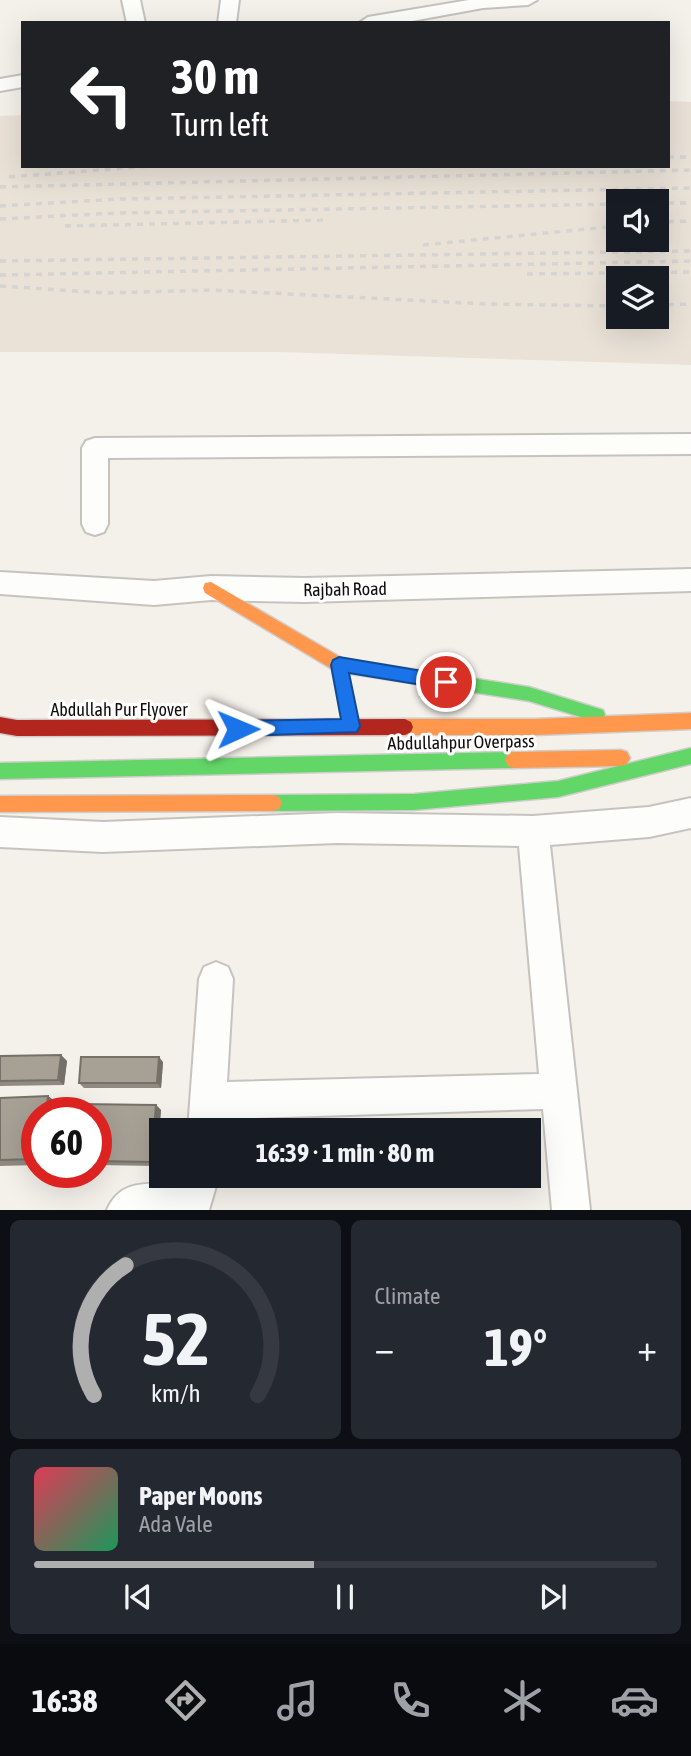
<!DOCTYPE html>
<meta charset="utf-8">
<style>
body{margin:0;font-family:"Asap Condensed",sans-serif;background:#242831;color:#f1f3f6;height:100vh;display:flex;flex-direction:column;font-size:26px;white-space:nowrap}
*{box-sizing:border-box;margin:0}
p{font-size:23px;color:#9ea1a6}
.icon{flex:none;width:38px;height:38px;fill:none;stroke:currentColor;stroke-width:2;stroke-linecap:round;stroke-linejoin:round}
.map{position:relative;height:1210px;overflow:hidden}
.side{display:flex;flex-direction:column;gap:10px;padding:10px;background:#0d0f14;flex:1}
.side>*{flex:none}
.top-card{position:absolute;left:21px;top:21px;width:649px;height:147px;border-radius:0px;box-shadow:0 7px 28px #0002;background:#202124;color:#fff;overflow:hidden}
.tools{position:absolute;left:606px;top:189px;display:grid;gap:14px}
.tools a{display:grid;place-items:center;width:63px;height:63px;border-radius:0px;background:#171b24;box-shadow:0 7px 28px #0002;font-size:35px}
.speed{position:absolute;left:21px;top:1097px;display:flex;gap:14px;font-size:35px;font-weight:700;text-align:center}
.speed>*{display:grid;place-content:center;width:91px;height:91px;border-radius:50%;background:#171b24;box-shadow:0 7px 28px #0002;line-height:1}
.speed .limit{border:10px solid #d22;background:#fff;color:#111}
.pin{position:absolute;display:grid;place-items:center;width:60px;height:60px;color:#fff;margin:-30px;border:4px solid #fff;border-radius:50%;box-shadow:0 2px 7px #0007}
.me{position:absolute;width:77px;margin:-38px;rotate:89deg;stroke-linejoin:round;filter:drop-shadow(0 0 5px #0008)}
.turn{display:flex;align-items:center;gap:24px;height:147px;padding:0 35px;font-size:32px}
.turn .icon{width:91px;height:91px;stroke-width:2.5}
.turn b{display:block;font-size:49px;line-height:60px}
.big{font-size:52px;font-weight:700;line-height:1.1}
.side .widget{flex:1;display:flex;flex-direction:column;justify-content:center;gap:10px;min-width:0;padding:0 24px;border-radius:10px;background:#242831}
.side .dial{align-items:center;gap:0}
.dial svg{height:182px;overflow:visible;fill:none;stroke:#363941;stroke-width:7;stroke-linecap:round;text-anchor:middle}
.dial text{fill:#f1f3f6;stroke:none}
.song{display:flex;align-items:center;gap:21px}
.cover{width:84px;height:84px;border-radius:10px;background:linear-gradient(135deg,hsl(350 70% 55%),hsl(150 70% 35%))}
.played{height:7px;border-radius:4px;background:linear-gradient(90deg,#b0afaf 45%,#363941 45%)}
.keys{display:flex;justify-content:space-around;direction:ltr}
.heat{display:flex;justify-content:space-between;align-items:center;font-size:38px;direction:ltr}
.side .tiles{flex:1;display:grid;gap:10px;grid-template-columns:1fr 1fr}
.widget:last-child{grid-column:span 2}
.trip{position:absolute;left:149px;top:1118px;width:392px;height:70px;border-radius:0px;background:#171b24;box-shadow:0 7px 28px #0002;font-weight:700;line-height:70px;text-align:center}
.tab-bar{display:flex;height:112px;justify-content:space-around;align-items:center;background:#090b0e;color:#9ea1a6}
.tab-bar .icon{width:49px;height:49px}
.tab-bar .selected{color:#b0afaf}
.tab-bar b{font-size:32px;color:#f1f3f6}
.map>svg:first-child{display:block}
.built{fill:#eae2d7;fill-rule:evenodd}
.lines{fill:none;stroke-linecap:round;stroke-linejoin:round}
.street-casing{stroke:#c6c3bf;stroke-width:4}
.fast-casing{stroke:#d0cecc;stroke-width:3}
.slow-casing{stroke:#d0cecc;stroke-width:3}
.jam-casing{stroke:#d0cecc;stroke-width:3}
.street{fill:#fdfdfc;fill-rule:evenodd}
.fast{fill:#63d668;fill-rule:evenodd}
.slow{fill:#ff974d;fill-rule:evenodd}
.jam{fill:#b3261e;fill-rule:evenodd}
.rail{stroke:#d5d4d2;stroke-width:3.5;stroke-dasharray:6 6;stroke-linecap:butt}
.wall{fill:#908a80}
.shaded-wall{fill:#757068}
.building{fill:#a7a095;stroke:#757068;stroke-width:2}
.route{fill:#1a73e8;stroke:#114b97;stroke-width:2}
.labels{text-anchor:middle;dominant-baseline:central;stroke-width:6;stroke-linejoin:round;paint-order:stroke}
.street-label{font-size:18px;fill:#100d0b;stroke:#fff}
</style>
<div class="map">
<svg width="691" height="1210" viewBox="0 0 691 1210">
<rect width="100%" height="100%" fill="#f4f0ea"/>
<path class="built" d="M669,101l22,1v263l-412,-13h-279v-236l23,-1v51h645zM618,201h38v39h-38zM618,278h38v39h-38z"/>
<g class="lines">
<g class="street-casing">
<path id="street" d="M122,0h18l5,23h-18z
M221,0h18l-3,23h-18z
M469,0h68l-9,5 -45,3 -82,15h-42l9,-6z
M23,75v12l-23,4v-12z
M691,434v20l-583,4v66l-4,8 -9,3 -9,-3 -4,-8v-76l4,-7 9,-3z
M691,569v22l-386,11 -94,-2 -57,5 -154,-11v-22l154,9 57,-5 94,2z
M691,798v30l-42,9 -99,8 40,365h-38l-9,-101 -318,10 -1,11h-36l11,-151 5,-12 12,-5 12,5 5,12 -6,103 312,-8 -20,-228 -182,-3 -234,9 -103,-5v-30l103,5 234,-9 196,3 116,-9z
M181,1176h38l-10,34h-102c14,-33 43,-25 73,-27z"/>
</g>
<g class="fast-casing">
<path id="fast" d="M339,658l190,29 74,23 2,5 -2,5 -6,2 -68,-21 -190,-29 -6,-2 -2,-5 2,-5z
M691,748v16l-133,33 -144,13 -141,1 -6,-2 -3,-6 3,-6 6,-2 141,-1 144,-13z
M514,752l6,2 3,6 -3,6 -6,2 -514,11v-16z"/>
</g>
<g class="slow-casing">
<path id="slow" d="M211,582l134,78 14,66 -2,5 -6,3 -6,-3 -2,-5 -11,-57 -127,-76 -2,-5 2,-5z
M691,713v16l-156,6h-130l-6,-3 -2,-5 2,-5 6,-3h130z
M621,750l6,2 3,6 -3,6 -6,2 -107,2 -6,-2 -3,-6 3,-6 6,-2z
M273,795l6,2 3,6 -3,6 -6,2 -273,1v-16z"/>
</g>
<g class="jam-casing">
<path id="jam" d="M0,717l17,3 388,-1 6,3 2,5 -2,5 -6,3 -388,1 -17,-3z"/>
</g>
<use href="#street" class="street"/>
<use href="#fast" class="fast"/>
<use href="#slow" class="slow"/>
<use href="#jam" class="jam"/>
<path class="rail" d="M668,157h23
M9,177l143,-11
M0,187l691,-17
M656,203h35
M0,206l120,-7 571,-11
M0,219l117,-6 501,-9
M656,222l35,-1
M65,226l262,-6
M423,245l195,-19
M0,261l691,-10
M527,274l164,-2
M0,275l691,-14
M0,286l106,7 105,-3 275,14 132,2
M656,305l35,-1"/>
</g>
<path class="wall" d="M61,1055l6,6 -3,24 -64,1v-30z
M163,1062l-2,26h-77l-5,-5z
M48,1096l9,7 -1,10h-19v52l-37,1v-68z
M156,1105l5,5 -5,56 -60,-1v-52z"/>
<path class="shaded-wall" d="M61,1055l6,6 -3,24 -6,-5z
M159,1057l4,5 -2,26 -4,-5z
M48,1096l9,7 -1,10h-10z
M156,1105l5,5 -5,56 -5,-4z"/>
<path class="building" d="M61,1055l-3,25 -58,1v-25z
M81,1057h78l-2,26h-78z
M48,1096l-2,17h-9v46l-37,1v-62z
M79,1104l77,1 -5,57 -55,-1v-48h-18z"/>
<path class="route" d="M339,657l107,18 6,2 2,5 -2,5 -6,2 -97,-16 11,53 -3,6 -119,4 -6,-2 -3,-5 3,-6 6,-2 103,-2 -10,-54 2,-5z"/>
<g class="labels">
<g class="street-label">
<text transform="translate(345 589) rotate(-1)">Rajbah Road</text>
<text x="119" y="709">Abdullah Pur Flyover</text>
<text transform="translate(461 742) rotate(-1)">Abdullahpur Overpass</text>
</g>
</g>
</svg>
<div class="tools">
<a><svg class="icon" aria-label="sound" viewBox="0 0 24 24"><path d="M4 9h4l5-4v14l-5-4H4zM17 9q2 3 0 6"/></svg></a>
<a><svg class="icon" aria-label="layers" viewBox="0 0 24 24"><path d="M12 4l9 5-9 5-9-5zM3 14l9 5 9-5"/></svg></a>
</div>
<div class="speed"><div class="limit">60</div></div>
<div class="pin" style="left:446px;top:682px;background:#d93025"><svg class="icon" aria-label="arrive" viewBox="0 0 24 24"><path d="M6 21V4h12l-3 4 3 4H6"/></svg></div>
<svg class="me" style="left:238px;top:729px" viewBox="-20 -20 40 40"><path d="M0-17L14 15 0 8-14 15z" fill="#1a73e8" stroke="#fff" stroke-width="4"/></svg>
<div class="trip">16:39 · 1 min · 80 m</div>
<div class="top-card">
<div class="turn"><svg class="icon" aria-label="left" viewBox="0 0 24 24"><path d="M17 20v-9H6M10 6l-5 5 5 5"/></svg><div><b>30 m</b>Turn left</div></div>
</div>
</div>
<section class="side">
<div class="tiles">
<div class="widget dial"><svg viewBox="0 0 100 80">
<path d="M14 69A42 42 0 1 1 86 69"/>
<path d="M14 69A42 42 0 0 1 28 12" stroke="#b0afaf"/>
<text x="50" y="56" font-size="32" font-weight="700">52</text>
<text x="50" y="72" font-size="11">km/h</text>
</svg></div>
<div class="widget"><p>Climate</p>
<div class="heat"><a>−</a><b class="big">19°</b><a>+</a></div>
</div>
<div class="widget">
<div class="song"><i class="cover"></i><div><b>Paper Moons</b><p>Ada Vale</p></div></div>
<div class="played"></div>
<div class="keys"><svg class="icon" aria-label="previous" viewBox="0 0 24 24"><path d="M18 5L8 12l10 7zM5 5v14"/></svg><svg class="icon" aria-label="pause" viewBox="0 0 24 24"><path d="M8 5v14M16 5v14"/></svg><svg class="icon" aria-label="next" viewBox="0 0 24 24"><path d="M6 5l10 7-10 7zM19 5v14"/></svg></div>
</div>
</div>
</section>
<nav class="tab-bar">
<b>16:38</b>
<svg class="icon selected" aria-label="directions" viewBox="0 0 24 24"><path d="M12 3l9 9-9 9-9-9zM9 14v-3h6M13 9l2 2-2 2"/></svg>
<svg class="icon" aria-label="music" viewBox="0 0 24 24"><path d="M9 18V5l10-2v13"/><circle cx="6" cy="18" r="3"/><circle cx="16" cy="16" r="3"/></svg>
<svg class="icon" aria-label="phone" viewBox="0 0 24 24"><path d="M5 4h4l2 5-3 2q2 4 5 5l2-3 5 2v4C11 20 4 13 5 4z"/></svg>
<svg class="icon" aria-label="climate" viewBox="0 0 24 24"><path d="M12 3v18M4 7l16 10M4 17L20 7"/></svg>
<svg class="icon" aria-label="car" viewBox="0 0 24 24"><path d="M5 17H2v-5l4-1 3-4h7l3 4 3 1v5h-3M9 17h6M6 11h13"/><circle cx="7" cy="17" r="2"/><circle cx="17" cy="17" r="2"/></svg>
</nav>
